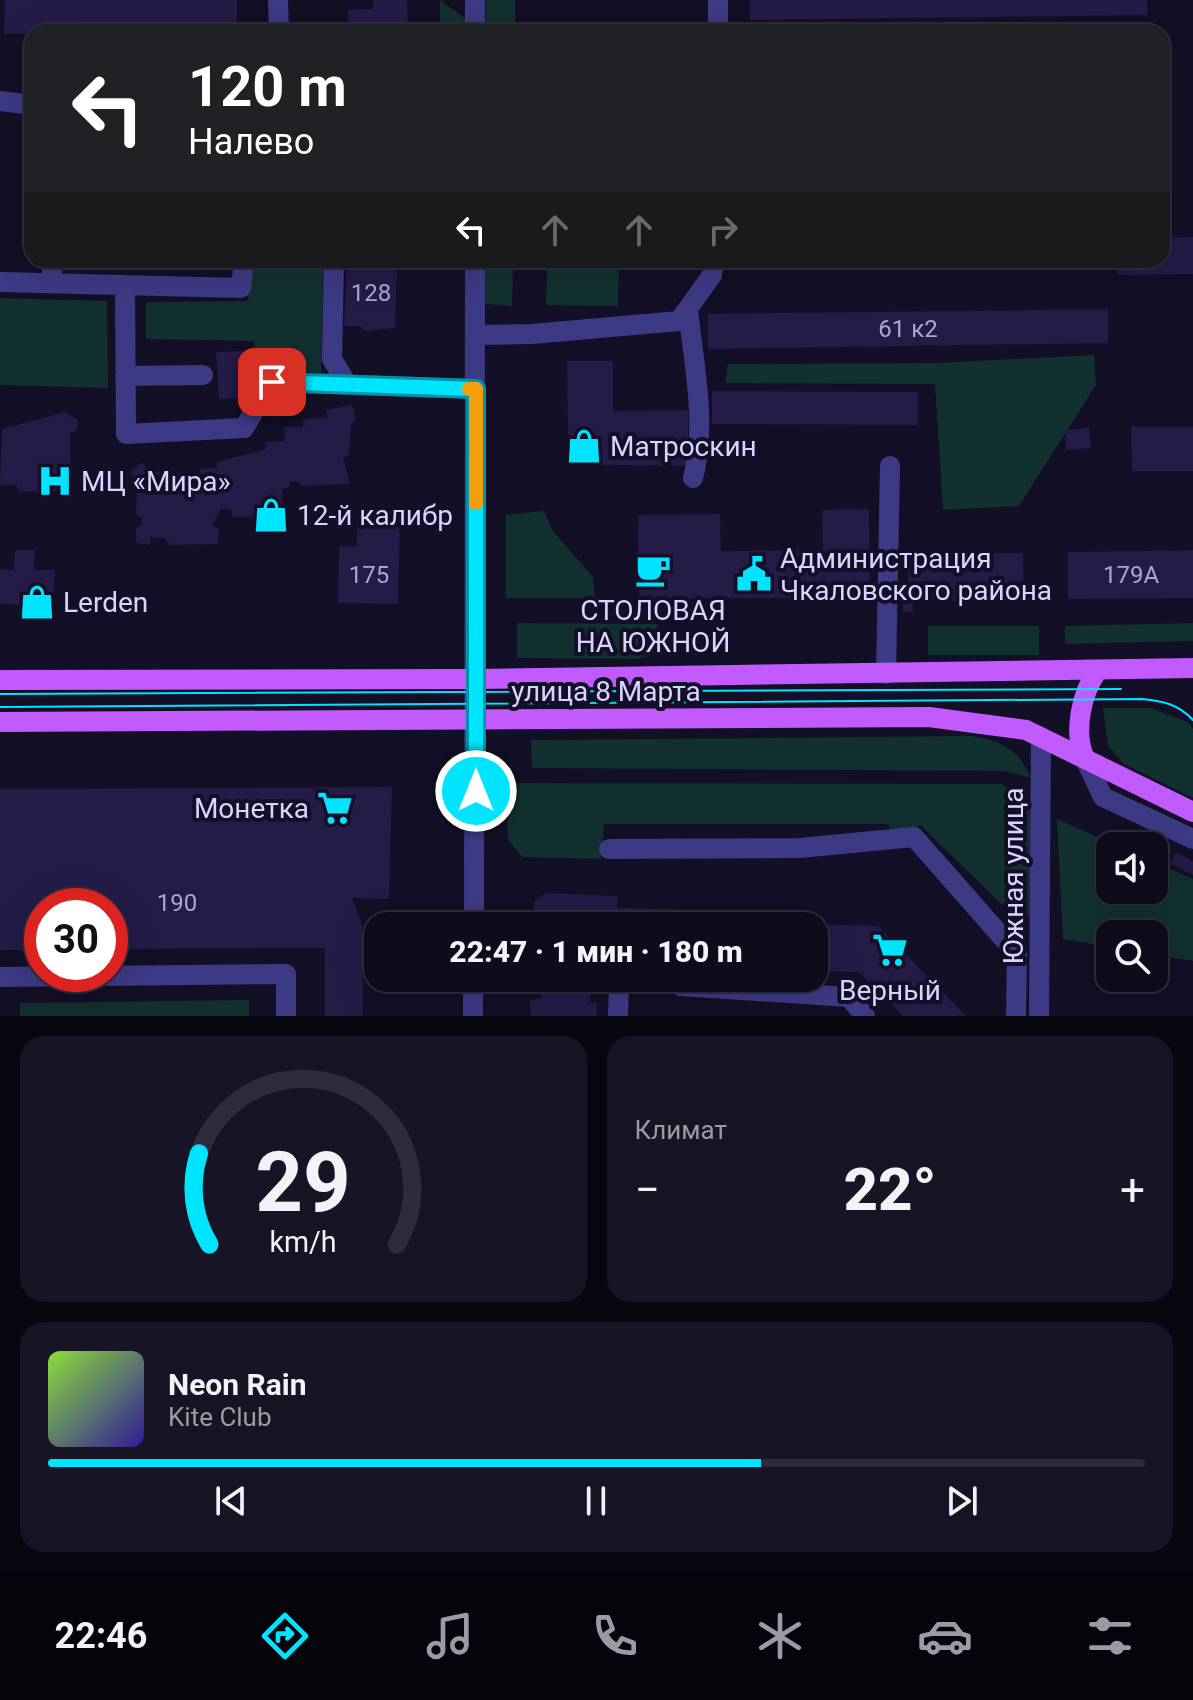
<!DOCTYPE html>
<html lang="ru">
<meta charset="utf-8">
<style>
body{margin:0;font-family:Roboto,sans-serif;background:#171425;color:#f1f3f6;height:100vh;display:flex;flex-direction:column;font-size:30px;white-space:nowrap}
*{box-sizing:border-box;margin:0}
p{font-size:26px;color:#9b9ba3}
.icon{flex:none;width:44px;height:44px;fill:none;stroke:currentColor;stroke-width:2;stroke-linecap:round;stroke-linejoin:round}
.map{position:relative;height:1016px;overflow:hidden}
.panel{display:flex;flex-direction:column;gap:20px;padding:20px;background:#08060f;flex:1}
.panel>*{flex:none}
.guide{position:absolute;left:24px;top:24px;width:1146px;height:244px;border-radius:24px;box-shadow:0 8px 32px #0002,0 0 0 2px #2e2b3b;background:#202124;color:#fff;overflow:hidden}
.buttons{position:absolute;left:1096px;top:832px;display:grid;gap:16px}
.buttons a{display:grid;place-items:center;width:72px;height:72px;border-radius:16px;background:#0e0b1c;box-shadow:0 8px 32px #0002,0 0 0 2px #2e2b3b;font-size:40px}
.speed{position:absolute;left:24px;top:888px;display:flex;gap:16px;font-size:40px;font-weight:700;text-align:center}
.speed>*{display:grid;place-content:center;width:104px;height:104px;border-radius:50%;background:#0e0b1c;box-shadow:0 8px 32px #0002,0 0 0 2px #2e2b3b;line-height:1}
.speed .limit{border:12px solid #d22;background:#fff;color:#111}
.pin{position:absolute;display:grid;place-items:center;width:68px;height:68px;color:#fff;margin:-34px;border-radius:16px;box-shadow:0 4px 12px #0006}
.me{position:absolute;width:88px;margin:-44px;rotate:0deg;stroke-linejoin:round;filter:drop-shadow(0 0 6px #0008)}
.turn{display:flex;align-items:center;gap:28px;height:168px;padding:0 32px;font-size:36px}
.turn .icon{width:104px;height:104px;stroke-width:2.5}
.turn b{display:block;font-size:56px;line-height:68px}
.lanes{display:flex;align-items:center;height:76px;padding:0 32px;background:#0003;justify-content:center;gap:40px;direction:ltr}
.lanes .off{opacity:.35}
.big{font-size:60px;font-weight:800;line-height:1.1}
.panel .tile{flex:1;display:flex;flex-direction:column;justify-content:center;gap:12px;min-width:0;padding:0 28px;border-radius:24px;background:#171425}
.panel .dial{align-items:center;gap:0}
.dial svg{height:208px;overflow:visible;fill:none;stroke:#2e2b3b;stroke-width:7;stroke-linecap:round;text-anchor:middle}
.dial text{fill:#f1f3f6;stroke:none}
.song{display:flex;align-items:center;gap:24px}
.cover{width:96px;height:96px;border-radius:12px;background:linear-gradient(135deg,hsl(90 70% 55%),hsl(250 70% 35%))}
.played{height:8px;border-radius:4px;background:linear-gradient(90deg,#00e5ff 65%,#2e2b3b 65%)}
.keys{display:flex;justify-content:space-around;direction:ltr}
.heat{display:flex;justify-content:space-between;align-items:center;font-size:44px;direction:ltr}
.panel .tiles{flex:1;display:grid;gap:20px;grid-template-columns:1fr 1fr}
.tile:last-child{grid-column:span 2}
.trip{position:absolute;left:364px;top:912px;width:464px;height:80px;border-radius:24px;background:#0e0b1c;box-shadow:0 8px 32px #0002,0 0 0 2px #2e2b3b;font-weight:800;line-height:80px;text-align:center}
.tab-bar{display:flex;height:128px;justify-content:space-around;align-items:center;background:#06040b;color:#9b9ba3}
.tab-bar .icon{width:56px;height:56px}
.tab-bar .on{color:#00e5ff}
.tab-bar b{font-size:36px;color:#f1f3f6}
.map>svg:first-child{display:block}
.green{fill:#12302f}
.building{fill:#241b47}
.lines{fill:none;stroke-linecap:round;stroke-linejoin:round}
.minor{stroke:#3d3a85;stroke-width:20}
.major{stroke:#c25bff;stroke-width:20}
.tram{stroke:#00e5ff;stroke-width:2}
.route-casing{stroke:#0095a6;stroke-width:20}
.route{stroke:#00e5ff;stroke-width:14}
.slow{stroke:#f59e0b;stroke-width:14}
.labels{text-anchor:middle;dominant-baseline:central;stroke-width:8;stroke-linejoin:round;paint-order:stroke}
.number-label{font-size:24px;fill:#aca6d1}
.poi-label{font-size:28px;fill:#d9d4ff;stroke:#130f26;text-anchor:start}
.street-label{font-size:28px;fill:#d9d4ff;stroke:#130f26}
</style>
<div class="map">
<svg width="1193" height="1016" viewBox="0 0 1193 1016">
<rect width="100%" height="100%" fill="#130f26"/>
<path class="green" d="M440,0l25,18 1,14h-26z
M486,0h29v32h-29z
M485,260h28l-1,46 -27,-2z
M547,260h72l-1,46 -72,-1z
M251,263l73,5 -3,105 -67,-2v-30l-108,-2v-37l102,-1z
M0,298l107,3 1,87 -108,-3z
M1094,355l2,30 -77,121 -76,4 -8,-126 -210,-1 3,-19 208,-1z
M544,511l8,19 41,47 2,21h-89v-83z
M517,623l141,1 -2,21 -7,11 -15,3 -117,-1z
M1193,623v18l-128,3v-18z
M928,626h111v29h-111z
M1103,708h48l38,15 4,6v69l-69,-34 -16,-18z
M971,736c30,4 48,14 60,42l-27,-7 -472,-3 -1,-28z
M506,783l495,1 33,19 -5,113 -9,6 -100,-97 -25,15 -7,-16h-284l-3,35 -79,-2 -14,-17z
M1057,819l61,27h-8v44h44v-28l39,17v82l-39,-6v-21h-44v13l-47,-8z
M249,1000v16h-229v-13z"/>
<path class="building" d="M5,0h232v32l-233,2z
M373,0h34l1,32h-59l-1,-22 25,-1z
M750,0h397v15l-397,5z
M1193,237v37l-75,1v-15h44v-22z
M156,260h48v2l-48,3z
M347,260h50l-2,68 -31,3 -4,-5h-16z
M1108,309v34l-400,6v-35z
M244,351l3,47 -28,1 -3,-47z
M567,361h46v50l75,-1v56l-86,-1 -22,-11 -12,-21z
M712,391l206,1v33l-206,-1z
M352,405l4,15 -5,5 -2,30 -6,3 7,26 -49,2 -4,-5h-6l-3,7 -6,1v27l-50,1 -1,-8h-10l-9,17 7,2 -1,16 -49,1 -4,-7 -14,-1 -1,8 -14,-2v-15l6,-3v-8l-6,-2 1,-28 -6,-16 12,-9 5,10 18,-1 5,6 10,-5 2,8 16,-1 1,-10 17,-1v-6l49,-13 -1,-7 20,-1 -1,-14h19v-8l24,-1 -1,-8z
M65,412l13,8 -1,10 -7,3 1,57 -51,2 -4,-7h-16l2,-56z
M1131,427h62v44h-61z
M1089,428l2,20 -25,2 -1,-20z
M869,509l1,88 -231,2 -1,-84 82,-1 1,37 102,-1 -1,-40z
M357,518l43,1 -2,85 -60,-1 1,-57 18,1z
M15,550h20l-1,20h21l-2,36 -53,-2v-35l14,1z
M1193,550v48l-125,1v-47z
M1023,553l1,47 -111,1v11h-10v-10h6l-1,-48z
M392,787l-3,112 -37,-1 10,27 1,91h-38v-68l-215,1v-43h-68v44h-42v-161z
M1176,852l17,9v14l-23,-12z
M546,893l71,3v12l117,3v11l42,4h-242v-24z
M814,924l64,2 88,90h-63l-44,-44 -45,-1z
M541,978h50l-1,24h7v14h-66l-1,-16 11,-2z"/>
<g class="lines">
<path class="minor" d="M278,0l1,32
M718,0v32
M475,32v-32
M0,101l32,4
M52,260v23
M334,260l-2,99 15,25
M0,282l241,6 3,-28
M125,287l1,147 118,-6 28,-46 204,7
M688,310c6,55 19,114 5,168
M476,335l56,-1 147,-13 33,-46 2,-15
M125,376l78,-1
M886,674l4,-208
M1085,759l18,38 90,42
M609,849l191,-1 114,-11 103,117 -1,62
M474,926l1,-666
M0,977l286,-3v42
M680,986l169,11 16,19
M473,1016v-38
M618,1016l1,-31
M1039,1016l2,-279"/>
<path class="major" d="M0,680l475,-1 718,-11
M0,722l929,-5 97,13 167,82
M1085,759c-12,-26 -4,-66 13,-89"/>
<path class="tram" d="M0,694l1121,-5
M0,707l1142,-8c21,2 36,5 51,21"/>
</g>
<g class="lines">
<g class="route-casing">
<path id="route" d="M272,382l204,7v402"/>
</g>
<use href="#route" class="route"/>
<path class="slow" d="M469,389h7v114"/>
</g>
<defs>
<g id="shop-bare" transform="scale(2.76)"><path d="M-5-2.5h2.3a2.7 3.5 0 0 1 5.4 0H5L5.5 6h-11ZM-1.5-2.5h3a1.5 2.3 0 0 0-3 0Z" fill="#00e5ff" stroke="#130f26" stroke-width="2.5" paint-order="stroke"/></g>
<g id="hospital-bare" transform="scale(2.76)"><path d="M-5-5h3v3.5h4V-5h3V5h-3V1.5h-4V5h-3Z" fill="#00e5ff" stroke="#130f26" stroke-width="2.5" paint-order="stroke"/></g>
<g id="cafe-bare" transform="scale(2.76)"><path d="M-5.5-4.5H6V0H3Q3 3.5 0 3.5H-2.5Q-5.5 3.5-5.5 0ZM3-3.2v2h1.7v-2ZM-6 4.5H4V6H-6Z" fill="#00e5ff" stroke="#130f26" stroke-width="2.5" paint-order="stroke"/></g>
<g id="civic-bare" transform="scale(2.76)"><path d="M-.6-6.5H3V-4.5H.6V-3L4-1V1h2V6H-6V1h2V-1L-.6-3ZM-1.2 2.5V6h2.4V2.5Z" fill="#00e5ff" stroke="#130f26" stroke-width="2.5" paint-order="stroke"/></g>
<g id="supermarket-bare" transform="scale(2.76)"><path d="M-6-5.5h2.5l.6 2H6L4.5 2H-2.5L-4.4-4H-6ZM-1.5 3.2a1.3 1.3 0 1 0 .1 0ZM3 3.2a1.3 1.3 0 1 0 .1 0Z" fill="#00e5ff" stroke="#130f26" stroke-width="2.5" paint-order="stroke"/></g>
</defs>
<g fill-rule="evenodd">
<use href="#shop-bare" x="584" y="446"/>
<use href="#hospital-bare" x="55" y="481"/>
<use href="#shop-bare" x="271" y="515"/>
<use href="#cafe-bare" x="653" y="570"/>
<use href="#civic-bare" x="754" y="574"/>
<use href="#shop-bare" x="37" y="602"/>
<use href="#supermarket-bare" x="335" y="808"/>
<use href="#supermarket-bare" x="890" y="950"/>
</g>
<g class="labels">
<g class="number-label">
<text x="371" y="293">128</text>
<text x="908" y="329">61 к2</text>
<text x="369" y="575">175</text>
<text x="1131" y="575">179А</text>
<text x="177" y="903">190</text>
</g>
<g class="poi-label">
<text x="610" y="446">Матроскин</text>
<text x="81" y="481">МЦ «Мира»</text>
<text x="297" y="515">12-й калибр</text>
<text x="780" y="558">Администрация<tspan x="780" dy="32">Чкаловского района</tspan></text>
<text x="63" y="602">Lerden</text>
<text x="653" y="610" text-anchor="middle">СТОЛОВАЯ<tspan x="653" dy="32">НА ЮЖНОЙ</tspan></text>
<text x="309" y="808" text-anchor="end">Монетка</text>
<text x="890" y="990" text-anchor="middle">Верный</text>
</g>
<g class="street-label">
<text x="606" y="691">улица 8 Марта</text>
<text transform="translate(1013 876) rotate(-90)">Южная улица</text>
</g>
</g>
</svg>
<div class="buttons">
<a><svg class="icon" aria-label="sound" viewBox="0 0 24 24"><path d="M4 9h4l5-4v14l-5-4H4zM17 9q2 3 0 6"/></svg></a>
<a><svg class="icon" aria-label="search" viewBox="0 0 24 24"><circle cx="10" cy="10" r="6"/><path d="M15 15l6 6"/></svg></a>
</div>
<div class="speed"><div class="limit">30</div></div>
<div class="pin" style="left:272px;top:382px;background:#d93025"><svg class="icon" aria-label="arrive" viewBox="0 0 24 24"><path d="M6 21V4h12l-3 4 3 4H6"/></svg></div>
<svg class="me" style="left:476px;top:791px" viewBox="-20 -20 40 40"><circle r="17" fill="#00e5ff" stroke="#fff" stroke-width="3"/><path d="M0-11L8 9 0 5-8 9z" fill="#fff"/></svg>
<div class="trip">22:47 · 1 мин · 180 m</div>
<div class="guide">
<div class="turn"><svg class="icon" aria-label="left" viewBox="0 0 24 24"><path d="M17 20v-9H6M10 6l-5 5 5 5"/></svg><div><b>120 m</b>Налево</div></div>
<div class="lanes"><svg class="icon" aria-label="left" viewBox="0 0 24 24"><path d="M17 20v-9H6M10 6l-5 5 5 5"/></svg><svg class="icon off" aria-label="ahead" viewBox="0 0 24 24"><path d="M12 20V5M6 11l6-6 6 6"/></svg><svg class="icon off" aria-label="ahead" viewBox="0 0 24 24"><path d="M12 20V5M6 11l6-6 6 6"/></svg><svg class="icon off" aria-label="right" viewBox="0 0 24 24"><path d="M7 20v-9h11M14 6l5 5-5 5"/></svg></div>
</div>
</div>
<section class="panel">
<div class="tiles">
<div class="tile dial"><svg viewBox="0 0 100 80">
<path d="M14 69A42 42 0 1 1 86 69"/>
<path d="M14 69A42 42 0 0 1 10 34" stroke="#00e5ff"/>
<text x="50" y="56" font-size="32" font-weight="700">29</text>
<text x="50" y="72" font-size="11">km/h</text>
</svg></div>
<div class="tile"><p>Климат</p>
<div class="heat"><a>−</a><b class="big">22°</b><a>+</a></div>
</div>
<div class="tile">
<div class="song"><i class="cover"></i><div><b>Neon Rain</b><p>Kite Club</p></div></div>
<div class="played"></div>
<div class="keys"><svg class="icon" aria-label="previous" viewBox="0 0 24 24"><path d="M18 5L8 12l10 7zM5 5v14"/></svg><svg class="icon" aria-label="pause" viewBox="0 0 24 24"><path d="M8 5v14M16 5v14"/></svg><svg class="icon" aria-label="next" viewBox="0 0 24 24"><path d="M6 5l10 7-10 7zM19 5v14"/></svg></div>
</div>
</div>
</section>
<nav class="tab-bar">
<b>22:46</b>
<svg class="icon on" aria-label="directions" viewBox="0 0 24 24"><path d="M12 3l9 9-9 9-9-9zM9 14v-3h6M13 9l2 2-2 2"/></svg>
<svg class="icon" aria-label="music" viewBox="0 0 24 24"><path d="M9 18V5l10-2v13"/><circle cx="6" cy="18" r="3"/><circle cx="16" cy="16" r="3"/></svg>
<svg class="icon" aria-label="phone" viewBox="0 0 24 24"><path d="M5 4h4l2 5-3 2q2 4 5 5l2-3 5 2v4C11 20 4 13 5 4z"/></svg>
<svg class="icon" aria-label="climate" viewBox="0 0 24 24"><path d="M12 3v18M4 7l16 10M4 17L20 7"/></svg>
<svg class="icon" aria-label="car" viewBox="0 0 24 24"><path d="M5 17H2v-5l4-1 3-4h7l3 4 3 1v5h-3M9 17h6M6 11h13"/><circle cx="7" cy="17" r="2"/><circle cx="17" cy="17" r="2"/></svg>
<svg class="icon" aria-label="filters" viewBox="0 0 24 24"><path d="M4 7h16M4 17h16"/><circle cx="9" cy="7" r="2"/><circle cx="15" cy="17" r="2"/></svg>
</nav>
